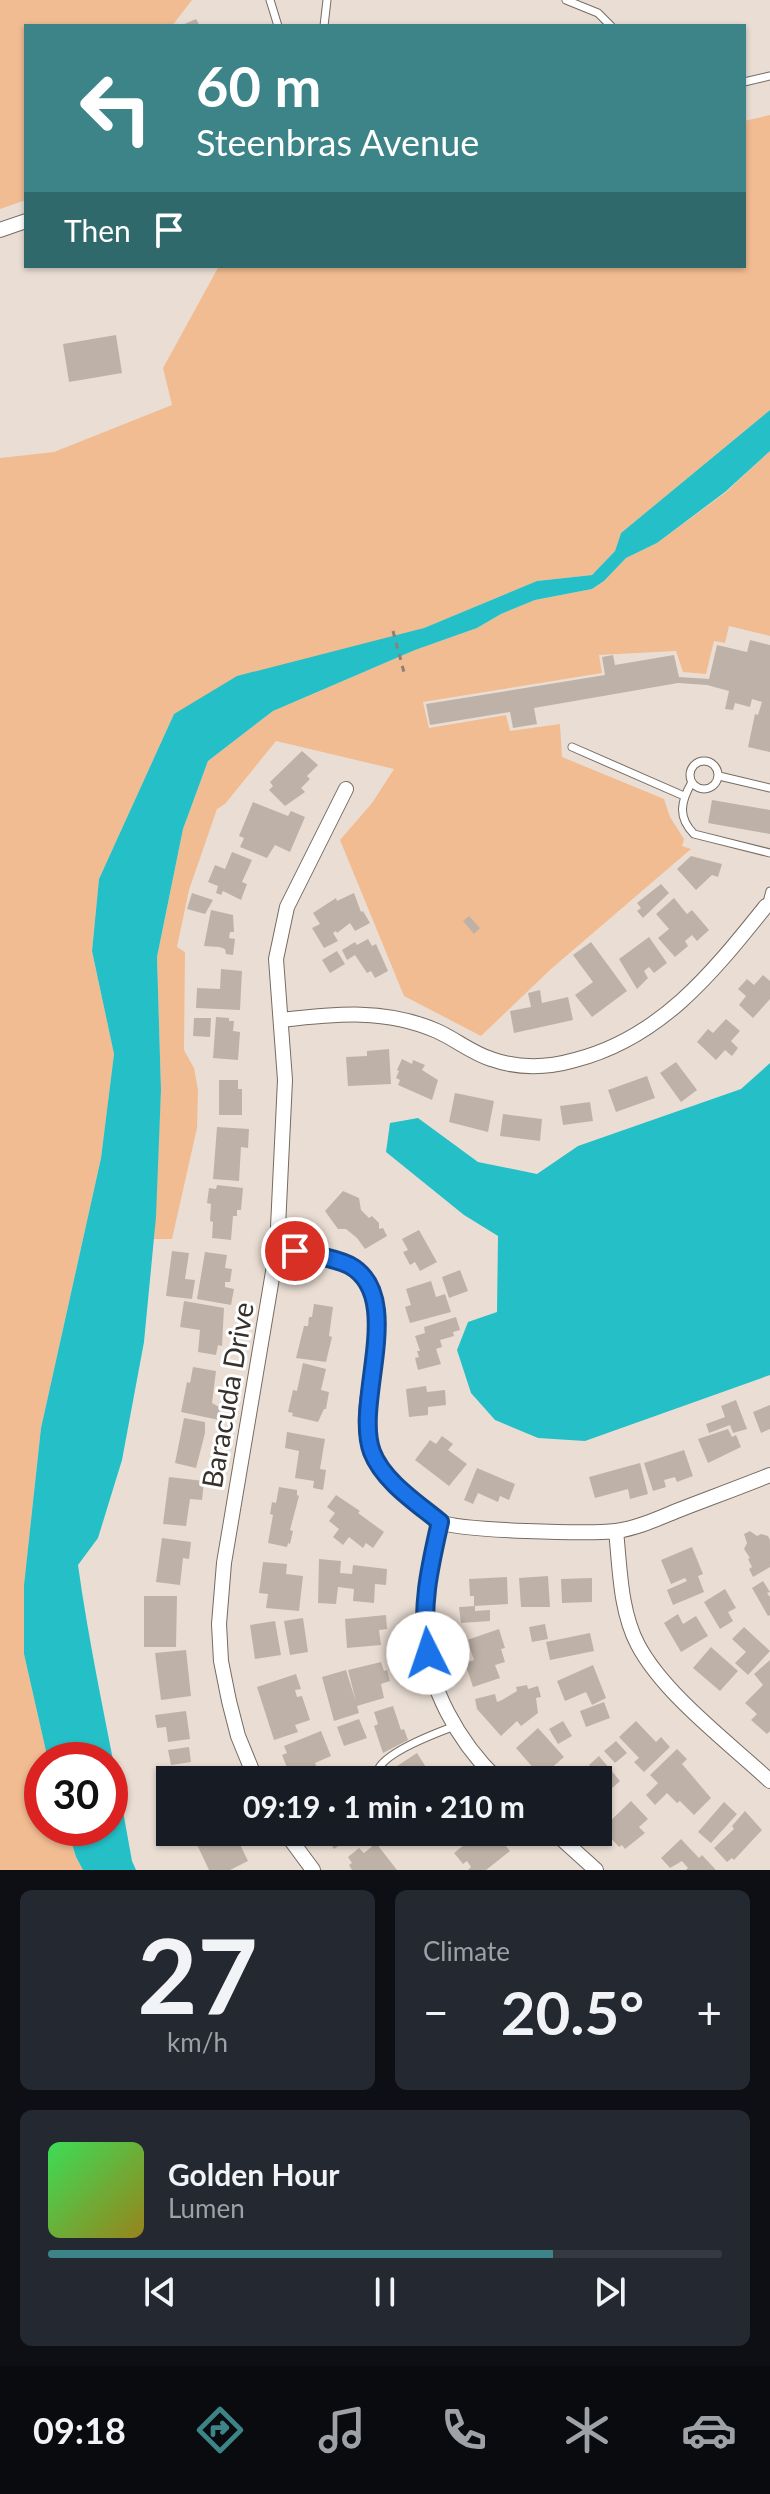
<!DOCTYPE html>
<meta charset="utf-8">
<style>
body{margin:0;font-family:Lato,sans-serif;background:#242831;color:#f1f3f6;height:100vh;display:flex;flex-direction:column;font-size:30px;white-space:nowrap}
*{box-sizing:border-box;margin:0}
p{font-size:26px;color:#9ea1a6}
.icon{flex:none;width:44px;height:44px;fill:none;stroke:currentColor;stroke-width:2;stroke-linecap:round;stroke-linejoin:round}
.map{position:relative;height:1870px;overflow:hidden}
.sheet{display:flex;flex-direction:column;gap:20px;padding:20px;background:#0d0f14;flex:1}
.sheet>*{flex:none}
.top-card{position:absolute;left:24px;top:24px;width:722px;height:244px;border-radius:0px;box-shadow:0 2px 6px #0004;background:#3c8488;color:#fff;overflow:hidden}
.speed{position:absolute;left:24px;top:1742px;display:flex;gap:16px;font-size:40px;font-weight:700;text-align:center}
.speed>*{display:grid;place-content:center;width:104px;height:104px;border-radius:50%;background:#171b24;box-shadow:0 2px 6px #0004;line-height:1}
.speed .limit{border:12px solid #d22;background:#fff;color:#111}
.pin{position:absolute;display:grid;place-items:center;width:68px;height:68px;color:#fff;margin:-34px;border:4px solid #fff;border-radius:50%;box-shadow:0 2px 8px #0007}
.me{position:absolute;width:88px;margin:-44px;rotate:356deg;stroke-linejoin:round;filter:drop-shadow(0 0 6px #0008)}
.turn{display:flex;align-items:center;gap:28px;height:168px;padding:0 40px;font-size:36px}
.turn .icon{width:104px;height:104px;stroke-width:2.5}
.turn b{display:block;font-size:56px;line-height:68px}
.then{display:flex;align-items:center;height:76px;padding:0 40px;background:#0003;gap:16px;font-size:30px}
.big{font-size:60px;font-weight:700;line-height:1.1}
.sheet .card{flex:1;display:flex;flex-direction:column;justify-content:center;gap:12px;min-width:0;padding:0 28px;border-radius:12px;background:#242831}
.sheet .dial{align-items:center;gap:0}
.dial b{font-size:104px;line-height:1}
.song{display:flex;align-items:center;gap:24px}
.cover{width:96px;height:96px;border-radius:12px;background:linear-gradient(135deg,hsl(130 70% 55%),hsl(50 70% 35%))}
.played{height:8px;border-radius:4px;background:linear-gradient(90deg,#3c8488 75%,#363941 75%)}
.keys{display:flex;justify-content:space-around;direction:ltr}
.heat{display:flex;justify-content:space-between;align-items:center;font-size:44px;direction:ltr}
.sheet .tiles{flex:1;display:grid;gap:20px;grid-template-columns:1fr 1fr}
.card:last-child{grid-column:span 2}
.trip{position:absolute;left:156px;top:1766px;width:456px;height:80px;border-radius:0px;background:#171b24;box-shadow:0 2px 6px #0004;font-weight:700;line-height:80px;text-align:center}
.menu{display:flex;height:128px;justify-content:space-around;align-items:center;background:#090b0e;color:#9ea1a6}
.menu .icon{width:56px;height:56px}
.menu .current{color:#3c8488}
.menu b{font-size:36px;color:#f1f3f6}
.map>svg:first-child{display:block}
.green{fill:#f1bc92}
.water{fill:#25c0c7}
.building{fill:#beb2a8}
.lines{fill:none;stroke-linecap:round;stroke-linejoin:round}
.service-casing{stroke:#766b62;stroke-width:9}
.minor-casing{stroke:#766b62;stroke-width:16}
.path{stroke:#89817a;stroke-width:3;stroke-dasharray:6 6;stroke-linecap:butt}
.service{stroke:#fff;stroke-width:7}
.minor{stroke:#fff;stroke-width:14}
.route-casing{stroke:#114b97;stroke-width:20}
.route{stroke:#1a73e8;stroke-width:14}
.labels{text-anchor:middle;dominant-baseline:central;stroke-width:6;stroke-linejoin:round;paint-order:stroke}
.street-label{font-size:28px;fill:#36312d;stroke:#fff}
</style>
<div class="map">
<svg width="770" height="1870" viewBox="0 0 770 1870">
<rect width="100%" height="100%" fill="#eaded4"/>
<path class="green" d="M0,0h192l-20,26h-146v174l-26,9z
M770,115v295l-149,123 -6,18 -23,24 -55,6 -113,47 -250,86 -75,165 -7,72 22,103 -13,104 -60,270 -17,157v69l24,106h-6v68h25l9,29 7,13h-83v-1412l54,-6 118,-47 -9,-37 56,-102h525v-145z
M770,451v185l-41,-10 -4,17 -11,-2 -8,33 -23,-2 -7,-21 -77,4 3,18 -179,29 6,26 77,-13 4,16 50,-7 2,33 102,42 6,18 14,22 -2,7 9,3 -140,120 -70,67 -77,-40 -64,-156 32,-37 22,-34 -118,-28 -51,63 -8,5 -28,81 -12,57 8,5 -1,98 10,18 4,22 -1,38 -25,111h-18l7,-149 -4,-133 26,-128 25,-68 65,-50 142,-61 62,-22 24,-14 34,-14 57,-11 12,-8 22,-23 31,-15 68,-50z"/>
<path class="water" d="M770,410v41l-45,41 -68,51 -31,15 -22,23 -12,8 -57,11 -34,14 -24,14 -62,22 -142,61 -65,50 -25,68 -26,128 4,133 -5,127 -12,125 -22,118 -24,78 -20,27c14,100 37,197 54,296l4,9h-53l-7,-13 -9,-29h43v-68h-62l-24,-106v-69l17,-157 60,-270 13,-104 -22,-103 7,-72 75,-165 63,-38 187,-48 113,-47 55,-6 23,-24 6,-18z
M770,1063v312l-185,66 -47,-3 -43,-18 -24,-27 -14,-43 11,-28 29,-10 1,-76 -34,-21 -78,-63 4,-29 28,-5 60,44 59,12 41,-28 163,-57z"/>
<path class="building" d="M196,19l4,7h-20z
M116,335l6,38 -53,9 -6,-38z
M750,640l20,5v107l-22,-5 7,-33 3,1 4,-13 -10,-3 -2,8 -15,-4 -2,7 -8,-1 4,-18 -22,-6 -29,-2 -144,25 3,16 -24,4 -3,-16 -80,13 -4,-21 179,-29 -3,-18 11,-2 2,10 59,-10 5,22 30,2 8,-34 30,7z
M302,751l16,14 -11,11 3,3 -9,9 4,4 -20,14 -16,-16 4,-4 -3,-4z
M712,800l58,10v24l-62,-11z
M253,802l35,14 3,-5 14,6 -15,35 -15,-7 -8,13 -27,-11 4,-9 -5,-2z
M232,852l20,8 -10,22 5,2 -6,16 -18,-9 -2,4 -5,-2 2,-7 -10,-4 7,-17 10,4z
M691,856l31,8 -4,13 -6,-2 -16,15 -19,-21z
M661,884l8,9 -26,25 -6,-7 4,-3 -4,-5z
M192,893l21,7 -8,14 -18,-5z
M354,893l7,19 2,-1 7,12 -15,8 -5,-8 -13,10 -1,-2 -3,2 5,8 -14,7 -12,-20 8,-4 -7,-11 23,-15 1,3z
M674,898l13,16 5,-4 17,20 -12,11 -5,-6 -7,6 3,5 -13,11 -17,-19 11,-9 -13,-15z
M211,910l22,5 1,17h-4l-1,6 6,1 -2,16 -7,-1 -1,-5 -6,-2 -15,-1z
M469,916l11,12 -6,6 -11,-13z
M649,937l18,26 -13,10 -5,-6 -5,4 4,7 -11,11 -18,-30z
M368,939l4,7 4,-2 12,27 -13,7 -4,-7 -4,2 -12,-18 -8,5 -5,-10 13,-8 2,3z
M591,942l36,49 -35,26 -17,-22 18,-13 -20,-27z
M337,951l8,13 -15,9 -8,-13z
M221,969l21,2 -2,39 -44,-2 1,-20 23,1z
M763,975l7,6v18l-17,19 -14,-13 7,-9 -8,-7 9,-10 7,6z
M540,990l2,13 26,-6 5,23 -59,13 -4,-22 21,-4 -3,-14z
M216,1017l13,1v3h5l-1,10 7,1 -2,28 -25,-2z
M194,1018h17l-1,19 -17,-1z
M726,1019l14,12 -9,10 7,7 -6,8 -7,-6 -9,10 -19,-18 11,-13 5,4z
M389,1049l2,35 -43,2 -2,-29 21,-1v-5z
M402,1059l10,5 1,-4 12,5 -3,5 16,10 -6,20 -34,-15 2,-5 -4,-2 3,-7 -2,-1z
M676,1062l21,28 -16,12 -21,-29z
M647,1076l8,22 -39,14 -8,-22z
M219,1080h19v9h4v26h-23z
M455,1093l39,8 -6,31 -39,-10z
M590,1102l3,19 -30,4 -3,-19z
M503,1114l39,5 -2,22 -40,-5z
M217,1127l32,2 -1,19 -7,-1 -2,34 -26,-2z
M217,1185l26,3 -2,22h-4v6h-4l-2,24 -19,-2 1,-16 -3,-1 1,-17 -4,-1 2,-15 7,1z
M343,1191l16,7 2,12 8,8 3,-2 7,7v6l4,-1 4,8 -22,13 -8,-11 -11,-9h-8l-13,-18z
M419,1230l18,32 -17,9 -5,-9 -5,3 -7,-13 5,-2 -6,-11z
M172,1251l17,2 -4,26 10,1 -3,19 -26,-3z
M205,1252l22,3 -2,13 7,1 -2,13h-5v5l9,2 -3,16 -34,-6z
M460,1270l8,21 -19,7 -7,-21z
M431,1281l5,16 9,-3 6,18 -41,11 -5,-16 6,-2 -5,-16z
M184,1301l40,7 -2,38 -4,-1 -2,10 -18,-3 2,-22 -20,-3z
M314,1304l19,3 -4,29 3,1 -6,25 -30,-4 8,-32h4l1,-9h3z
M456,1317l4,13 -7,2 1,4 -14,4 2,7 -6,2 5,15 -23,6 -3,-12 4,-1 -2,-6h3l-5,-15 10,-3 -1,-6z
M303,1363l23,6 -5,21 8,2 -3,17h-2l-6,13 -26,-6 1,-3 -5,-1 5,-22 4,1z
M193,1367l23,4 -4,32 9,5 -2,12 -38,-8 6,-30 3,1z
M426,1386l1,6 18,-2 1,15 -18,2v8l-19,2 -3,-28z
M736,1400l11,29 -14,4 -3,-8 -21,8 -3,-9 19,-7 -4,-11z
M770,1405v24l-9,4 -8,-21z
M184,1418l21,4v11l-9,35 -21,-5z
M728,1429l4,8 4,-2 5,12 -33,16 -10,-24z
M287,1432l38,7 -5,30 6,1 -3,20 -10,-2 1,-7 -19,-3 4,-27 -14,-3z
M442,1436l11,8 -5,6 19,14 -18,22 -34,-26 15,-20 6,4z
M684,1450l9,26 -16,6 -2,-5 -11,3 2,7 -13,4 -9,-28z
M640,1463l8,31 -18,5 -2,-10 -33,9 -6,-21z
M477,1468l38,16 -6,16 -9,-4 -2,6 -20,-9 -5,11 -9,-4z
M169,1477l35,4 -2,19 -12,-1 -4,27 -23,-2z
M279,1487l18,3v5l2,1 -9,34 3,1 -3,13 -2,-1 -1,4 -19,-4 5,-28 -3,-1 2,-12 4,1z
M336,1495l24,16 -2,2 26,19 -11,16 -7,-5 -3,5 -14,-11 -6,8 -10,-8 6,-8 -10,-8 6,-8 -8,-6z
M750,1531l7,5 4,-2 7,2 2,4v27l-17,10 -4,-8 3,-2 -4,-8 2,-1 -6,-9 3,-6 -3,-9z
M162,1538l29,4 -2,17 -6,-1 -3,27 -24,-3z
M692,1547l11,27 -5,2 6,16 -31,13 -6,-15 20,-9 -2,-3 -14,6 -10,-24z
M319,1559l22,2 -1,12 12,1 1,-9 34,4 -1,16 -11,-1 -1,19 -21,-2 1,-12 -16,-2 -2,17 -18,-1z
M263,1562l24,2 -1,10 17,2 -4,35 -33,-3 2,-14 -9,-1z
M548,1576l2,31h-29l-2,-29z
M507,1577l1,27 -34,2v-10h-4l-1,-17z
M592,1578v24l-30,1 -1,-24z
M763,1581l7,11 -3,1 3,4v18l-2,1 -16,-28z
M725,1589l11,19 -8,4 5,9 -13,8 -16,-27z
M144,1596h33l-1,51h-32z
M475,1606v5l15,-1v11l-29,2 -2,-16z
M678,1614l5,10 13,-8 12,20 -27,16 -17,-29z
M386,1615l1,14 -8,1 2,15 -34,3 -2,-29z
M303,1618l5,34 -18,3 -6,-34z
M275,1621l6,34 -26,4 -5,-34z
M545,1624l3,15 -16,3 -3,-15z
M744,1627l26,24 -22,24 -13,-12 11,-11 -14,-13z
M499,1629l6,19 -4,1 4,13 -10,3 5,13 -27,9 -8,-24 9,-3 -7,-20z
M590,1633l4,18 -44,9 -4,-18z
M711,1647l27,24 -18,20 -27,-23z
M186,1650l5,46 -30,4 -6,-47z
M770,1660v71l-3,3 -16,-14 6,-6 -12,-11 18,-18 -9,-11z
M381,1662l3,9 3,-1 3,11 -9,3 3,14 -27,8 2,7 -25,8 -12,-44 24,-7 10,32 -8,-32z
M593,1665l13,33 -14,7 -6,-13 -21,9 -8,-20z
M296,1674l5,15 -6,1 2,7 5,-1 8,24 -15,5 3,7 -24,8 -17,-53z
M527,1685l1,4 10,-3 3,11 -5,1 2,15 -17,13 -4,-5 -16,15 -24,-27 -2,-10 20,-5 2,8 5,-2 15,-9 -1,-4z
M604,1702l6,16 -24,9 -6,-16z
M393,1706l8,24 3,-1 4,11 -25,13 -9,-27 4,-2 -4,-12z
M186,1711l4,28 -22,3 -2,-15 -9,1 -2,-13z
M359,1719l8,19 -23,8 -7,-19z
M563,1721l9,15 -14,8 -9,-15z
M636,1721l20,21 5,-5 9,10 -26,25 -10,-10 5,-4 -20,-21z
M538,1728l26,29 -23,20 -25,-29z
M321,1731l10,25 -16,7 7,17h-30l-10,-25 5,-2 -3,-7z
M616,1741l11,12 -12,10 -11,-12z
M189,1747l2,15 -20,3 -3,-15z
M677,1749l10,10 -5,5 29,34 -17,17 -14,-14 -3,2 -10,-10 -12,12 -9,-10 12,-12 -8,-8z
M417,1753l17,27h-41l1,-12z
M599,1756l21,25 -10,9 -21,-25z
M182,1771l3,7 19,-6 3,8h-37v6l-4,-9z
M598,1786l8,3 -7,24h-1z
M631,1801l17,18 -9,8 6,6 -20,16 -3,-4 -3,2 -10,-11 2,-3 -6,-7z
M724,1802l13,12 -26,29 -13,-11z
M745,1811l17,19 -28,30 -2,-2 -5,4 -13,-14 20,-19 -2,-3z
M196,1832h38l14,29 -18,9h-21l-17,-36z
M323,1832h37l-26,17z
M480,1832h6l10,12 5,-4 9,11 -24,19h-18l3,-3 -4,-6 -4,3 -9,-11z
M681,1839l18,19 3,-3 14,15h-30l2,-2 -6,-7 -12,7 -9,-10z
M376,1843l21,27h-45l-3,-5 3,-2 -4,-6 11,-9 5,5z"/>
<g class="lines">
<g class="service-casing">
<path id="service" d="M270,0l8,26
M566,0l32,13 13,13
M324,26l3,-26
M744,82l26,-6
M572,747l112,49
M690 775a14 14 0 1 1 28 0a14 14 0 1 1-28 0Z
M719,776l51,12
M692,782c-11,19 -15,35 2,52l76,19
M766,906l4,-15
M378,1770c7,-18 58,-37 77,-44"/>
</g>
<g class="minor-casing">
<path id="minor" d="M0,230l26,-9
M281,1020c54,-6 104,-12 156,11 18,8 35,22 54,28 28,10 56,9 84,1 86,-22 138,-88 191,-154
M277,1248c30,6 69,6 88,33 30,43 -6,109 2,155 6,32 32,51 55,71 5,4 12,12 18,15 20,9 151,12 176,9 22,-3 43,-13 63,-21 31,-12 61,-23 91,-35
M440,1522c-8,36 -19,74 -16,111 4,54 34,109 74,147
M616,1531c4,37 4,80 22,114 26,49 90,97 132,136
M256,1780l-18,-44 -9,-35 -8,-40 -2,-37 5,-61 53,-315 8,-168 -9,-121 11,-52 59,-118
M285,1832l28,38
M554,1832l42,38"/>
</g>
<path class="path" d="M393,631l12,45"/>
<use href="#service" class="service"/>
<use href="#minor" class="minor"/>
</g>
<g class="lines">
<g class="route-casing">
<path id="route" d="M295,1251c18,4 37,6 54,14 58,31 4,137 23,187 11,29 45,51 68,70 -10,44 -20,86 -12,131"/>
</g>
<use href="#route" class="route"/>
</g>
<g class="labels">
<g class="street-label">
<text transform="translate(227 1395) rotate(-80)">Baracuda Drive</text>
</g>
</g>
</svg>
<div class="speed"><div class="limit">30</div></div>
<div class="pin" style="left:295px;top:1251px;background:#d93025"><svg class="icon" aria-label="arrive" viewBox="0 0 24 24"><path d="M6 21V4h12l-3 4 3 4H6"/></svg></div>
<svg class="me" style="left:428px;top:1653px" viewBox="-20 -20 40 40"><circle r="19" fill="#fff"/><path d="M0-13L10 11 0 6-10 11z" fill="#1a73e8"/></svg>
<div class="trip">09:19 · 1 min · 210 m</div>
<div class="top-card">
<div class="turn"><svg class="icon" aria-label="left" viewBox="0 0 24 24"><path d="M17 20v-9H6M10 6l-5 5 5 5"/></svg><div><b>60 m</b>Steenbras Avenue</div></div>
<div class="then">Then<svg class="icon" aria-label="arrive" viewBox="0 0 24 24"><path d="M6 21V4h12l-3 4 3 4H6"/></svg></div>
</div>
</div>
<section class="sheet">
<div class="tiles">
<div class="card dial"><b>27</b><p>km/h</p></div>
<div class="card"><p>Climate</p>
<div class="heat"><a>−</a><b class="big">20.5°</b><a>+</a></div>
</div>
<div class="card">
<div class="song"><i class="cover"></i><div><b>Golden Hour</b><p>Lumen</p></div></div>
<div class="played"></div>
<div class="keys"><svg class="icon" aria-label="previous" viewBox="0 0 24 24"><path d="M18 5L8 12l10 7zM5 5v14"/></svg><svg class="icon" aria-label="pause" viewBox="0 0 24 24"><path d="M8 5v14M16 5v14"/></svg><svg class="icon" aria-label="next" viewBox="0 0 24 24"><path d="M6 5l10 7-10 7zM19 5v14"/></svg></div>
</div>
</div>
</section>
<nav class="menu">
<b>09:18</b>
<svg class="icon current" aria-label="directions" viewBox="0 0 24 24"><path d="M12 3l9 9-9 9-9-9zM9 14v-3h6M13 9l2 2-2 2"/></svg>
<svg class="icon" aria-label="music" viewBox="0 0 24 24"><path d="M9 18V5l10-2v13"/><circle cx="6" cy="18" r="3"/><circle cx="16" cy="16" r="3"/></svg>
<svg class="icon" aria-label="phone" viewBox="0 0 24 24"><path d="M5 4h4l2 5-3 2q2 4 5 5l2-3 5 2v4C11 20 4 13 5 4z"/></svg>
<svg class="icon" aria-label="climate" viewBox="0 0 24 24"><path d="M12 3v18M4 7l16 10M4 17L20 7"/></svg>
<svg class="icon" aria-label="car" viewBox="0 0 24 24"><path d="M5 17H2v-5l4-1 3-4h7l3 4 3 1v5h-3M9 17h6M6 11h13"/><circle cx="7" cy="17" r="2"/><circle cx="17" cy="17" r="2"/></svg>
</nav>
